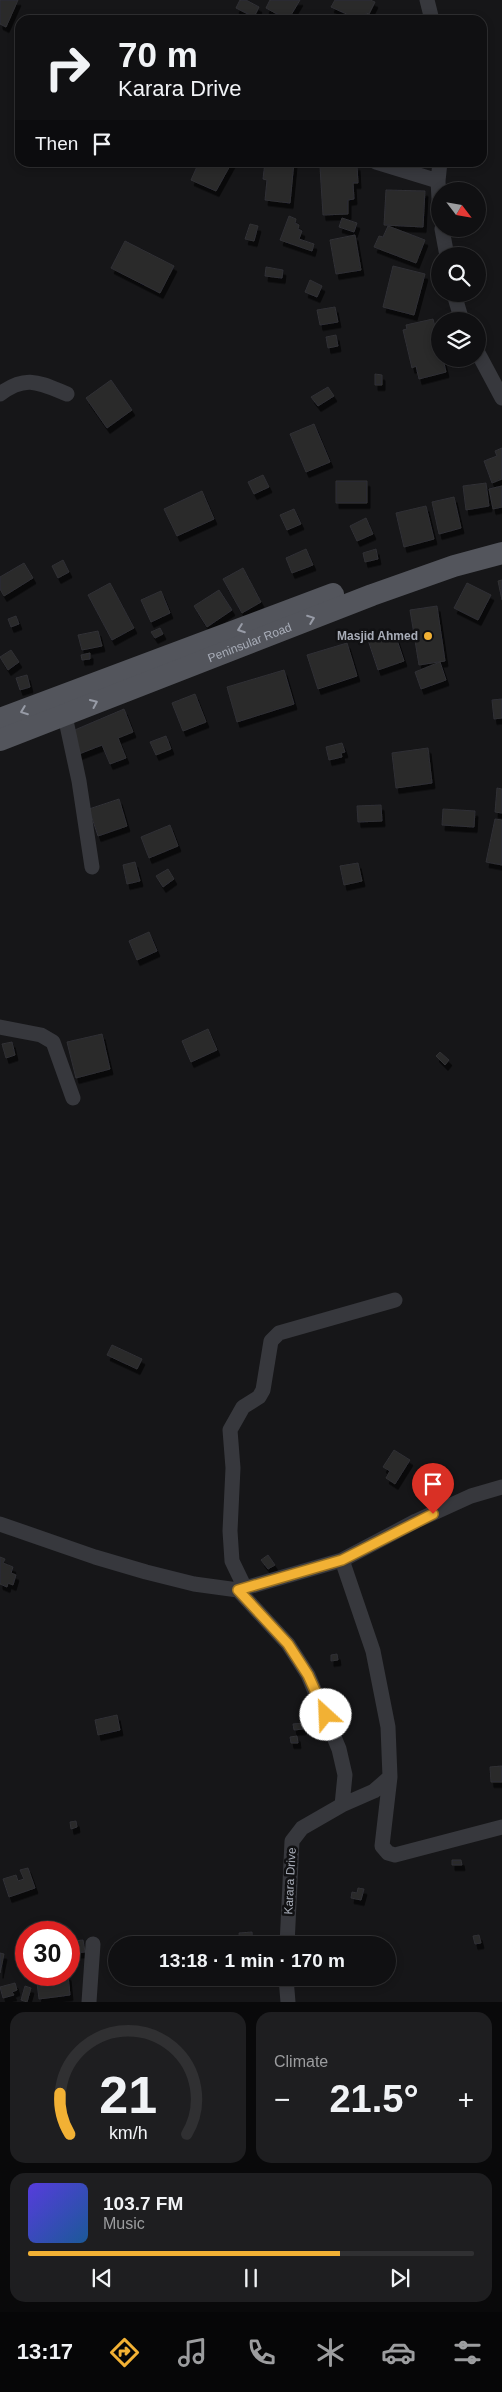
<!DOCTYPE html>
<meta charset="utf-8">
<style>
body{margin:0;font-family:Arial,sans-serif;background:#1e1e20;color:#f1f3f6;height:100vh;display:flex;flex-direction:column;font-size:19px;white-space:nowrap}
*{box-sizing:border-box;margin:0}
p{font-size:16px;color:#9c9d9f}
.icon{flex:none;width:28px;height:28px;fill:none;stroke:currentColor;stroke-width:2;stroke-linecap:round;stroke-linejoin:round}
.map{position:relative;height:2002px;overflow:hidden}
.drawer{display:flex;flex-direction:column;gap:10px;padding:10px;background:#09090a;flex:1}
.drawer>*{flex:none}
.hud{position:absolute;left:15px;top:15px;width:472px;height:152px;border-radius:15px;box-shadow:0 2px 8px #0003,0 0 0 1px #303032;background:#101012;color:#f1f3f6;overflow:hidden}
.needle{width:32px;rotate:121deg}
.controls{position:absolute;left:431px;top:182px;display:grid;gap:10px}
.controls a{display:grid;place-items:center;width:55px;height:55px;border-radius:50%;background:#101012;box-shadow:0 2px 8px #0003,0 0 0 1px #303032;font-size:25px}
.speed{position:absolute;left:15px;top:1921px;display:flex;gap:10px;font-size:25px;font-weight:700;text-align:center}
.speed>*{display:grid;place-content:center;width:65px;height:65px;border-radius:50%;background:#101012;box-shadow:0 2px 8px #0003,0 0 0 1px #303032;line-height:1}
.speed .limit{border:8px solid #d22;background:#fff;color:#111}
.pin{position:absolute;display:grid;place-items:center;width:42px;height:42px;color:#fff;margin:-51px -21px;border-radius:50% 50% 50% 0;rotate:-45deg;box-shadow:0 0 5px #0007}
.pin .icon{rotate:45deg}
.me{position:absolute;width:55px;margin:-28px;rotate:335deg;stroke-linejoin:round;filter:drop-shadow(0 0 4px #0008)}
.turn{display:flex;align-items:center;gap:18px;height:105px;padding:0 20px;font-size:22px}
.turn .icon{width:65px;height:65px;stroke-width:2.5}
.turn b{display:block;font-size:35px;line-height:42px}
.then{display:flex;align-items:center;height:48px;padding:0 20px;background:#0003;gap:10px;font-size:19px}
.big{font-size:38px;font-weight:600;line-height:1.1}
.drawer .card{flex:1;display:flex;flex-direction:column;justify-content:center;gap:8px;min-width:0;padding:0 18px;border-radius:15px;background:#1e1e20}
.drawer .dial{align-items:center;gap:0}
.dial svg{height:130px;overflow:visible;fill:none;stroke:#303032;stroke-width:7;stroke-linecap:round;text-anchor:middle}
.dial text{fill:#f1f3f6;stroke:none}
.song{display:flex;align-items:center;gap:15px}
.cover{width:60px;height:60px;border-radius:8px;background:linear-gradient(135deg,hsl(250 70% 55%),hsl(210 70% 35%))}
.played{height:5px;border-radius:2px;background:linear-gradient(90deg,#f2b134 70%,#303032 70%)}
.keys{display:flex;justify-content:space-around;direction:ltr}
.heat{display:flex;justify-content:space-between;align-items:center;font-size:28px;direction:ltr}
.drawer .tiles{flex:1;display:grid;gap:10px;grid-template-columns:1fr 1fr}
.card:last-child{grid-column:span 2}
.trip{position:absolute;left:108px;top:1936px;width:288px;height:50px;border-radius:25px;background:#101012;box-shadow:0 2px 8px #0003,0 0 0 1px #303032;font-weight:600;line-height:50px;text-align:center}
.tabs{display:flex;height:80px;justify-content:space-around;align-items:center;background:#060607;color:#9c9d9f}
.tabs .icon{width:35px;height:35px}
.tabs .on{color:#f2b134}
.tabs b{font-size:22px;color:#f1f3f6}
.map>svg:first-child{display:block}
.building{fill:#29292c;stroke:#303034;filter:url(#shadow)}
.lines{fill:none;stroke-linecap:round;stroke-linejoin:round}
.minor{stroke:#37383d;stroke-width:15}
.primary{stroke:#53555c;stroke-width:22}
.oneway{stroke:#979ba6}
.route-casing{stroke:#9d7322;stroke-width:12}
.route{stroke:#f2b134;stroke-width:9}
.poi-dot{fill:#f2b134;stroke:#111113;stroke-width:2}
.labels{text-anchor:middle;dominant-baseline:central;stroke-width:5;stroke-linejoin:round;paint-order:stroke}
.poi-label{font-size:12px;font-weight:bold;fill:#a8adb8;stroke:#111113;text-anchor:end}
.street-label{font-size:12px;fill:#a8adb8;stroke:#111113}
</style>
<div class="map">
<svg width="502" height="2002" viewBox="0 0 502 2002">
<defs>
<filter id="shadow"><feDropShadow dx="3" dy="5.5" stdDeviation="0" flood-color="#0009"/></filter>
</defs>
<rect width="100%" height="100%" fill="#161618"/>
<path class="building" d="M0,0h18l-12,27 -6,-3z
M240,0h6l13,7 -5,10 -18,-9z
M270,0h30l-12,20 -22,-12z
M335,0h35l5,2 -6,12 -3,-1 -3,7h-3l-29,-13z
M329,15l16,5h-17z
M199,162h33l-16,29 -25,-11z
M265,162h29l-4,41 -25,-3 2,-20 -4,-1z
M357,165l1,18h-5l1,16 -6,1v14l-25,1 -3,-48z
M386,190l39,1 -2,36 -39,-2z
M289,216l7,3 -1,4 4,2 -1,4 4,2 -3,8 15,5 -2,7 -32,-11z
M342,218l15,5 -3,9 -15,-5z
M250,224l8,2 -4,15 -9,-2z
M388,226l37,14 -9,23 -42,-16 5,-11 4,1z
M355,235l6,35 -25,4 -6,-34z
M125,241l49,25 -14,27 -49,-25z
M393,266l32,8 -11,41 -31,-8z
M266,267l17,3 -1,8 -17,-2z
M310,280l12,6 -5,11 -12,-5z
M335,307l3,15 -18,3 -3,-15z
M433,319l3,12 3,-1 1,3v16h-3l2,8 4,2 3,13 -27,7 -3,-13 -4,2 -9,-38 4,-1 -1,-4z
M336,335l2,11 -10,2 -2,-11z
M375,374l7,1v10h-7z
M111,380l21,30 -25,18 -21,-30z
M328,387l6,9 -16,10 -7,-9z
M314,424l16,38 -24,10 -16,-38z
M502,448v31l-10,4 -8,-22 13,-5 -2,-5z
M263,475l6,12 -15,7 -6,-12z
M336,481h31v22h-31z
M486,483l3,23 -23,4 -3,-24z
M502,486v21l-9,2 -4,-20z
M202,491l12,28 -37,17 -13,-27z
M454,497l7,31 -22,6 -7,-32z
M426,506l8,33 -30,8 -8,-34z
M294,509l7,15 -14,6 -7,-15z
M366,518l7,16 -16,7 -7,-15z
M306,549l7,16 -21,8 -6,-15z
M376,549l2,10 -13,3 -2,-9z
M63,560l6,12 -11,6 -6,-12z
M24,563l9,15 -29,18 -4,-7v-12z
M243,568l18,34 -19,11 -19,-34z
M502,580v20l-4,-19z
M110,583l24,45 -22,12 -24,-45z
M467,583l24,12 -13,25 -24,-12z
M219,590l13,20 -25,17 -13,-21z
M161,591l9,22 -19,9 -10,-22z
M437,606l8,55 -26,4 -9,-55z
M16,616l3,8 -8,3 -3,-8z
M160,628l3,6 -8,4 -4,-6z
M98,631l4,15 -20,4 -4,-15z
M394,631l10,30 -26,9 -10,-30z
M347,643l10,33 -39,13 -11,-34z
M11,650l8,12 -11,8 -8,-13z
M90,653v6l-8,1 -1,-5z
M440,662l6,18 -25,9 -6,-17z
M284,670l10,34 -57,18 -10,-35z
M27,675l3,12 -10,3 -4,-12z
M195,694l11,28 -23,9 -11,-28z
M502,699v19l-8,1 -2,-19z
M124,709l9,23 -15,6 8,20 -16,6 -8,-19 -23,9 -9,-22z
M166,736l5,13 -15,6 -6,-13z
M342,743l3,9 -4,1 1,4 -13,3 -3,-13z
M428,748l4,35 -36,5 -4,-35z
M497,788l5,1v24l-7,-1z
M119,799l8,27 -29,10 -9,-27z
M381,805l1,16 -24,1 -1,-16z
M443,809l32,2 -1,16 -32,-2z
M495,819l7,1v45l-16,-3z
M170,825l8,21 -29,12 -8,-21z
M135,862l5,19 -13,3 -4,-19z
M358,863l4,18 -18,4 -4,-19z
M168,869l6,10 -11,8 -7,-11z
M149,932l8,19 -20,9 -8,-19z
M208,1029l9,21 -26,12 -9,-21z
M102,1034l8,35 -34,9 -9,-36z
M12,1042l3,13 -9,3 -4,-14z
M440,1052l9,8 -4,5 -9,-9z
M112,1345l30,14 -5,10 -30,-14z
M394,1450l16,10 -15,24 -9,-6 4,-7 -7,-4z
M268,1555l7,10 -7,4 -7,-9z
M0,1557l5,2 -2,4 10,4 -2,6 5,2 -3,10 -5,-2 -1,4 -7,-3z
M337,1654l1,6 -7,1v-6z
M117,1715l3,15 -22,5 -3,-15z
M303,1723v6l-9,1 -1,-6z
M297,1736l1,7h-7l-1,-6z
M502,1766v16h-11l-1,-15z
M76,1821l1,6 -6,2 -1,-7z
M452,1860h9l1,5h-10z
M28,1868l7,20 -26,9 -6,-18 13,-4 2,6 6,-2 -4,-9z
M358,1888l6,1 -3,11 -10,-2 1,-6 5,1z
M252,1932l1,13h-13l-1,-12z
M479,1935l2,8 -6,1 -2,-8z
M83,1940l2,12 -10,1 -1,-12z
M0,1953l4,1 -4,19z
M36,1975h32l2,20 -31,4z
M15,1983l2,7 -5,2 2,3 -11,3 -3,-11z
M25,1986l6,2 -4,14 -6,-2z"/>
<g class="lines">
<path class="minor" d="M427,0l5,20
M376,162l62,19
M440,162l-2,19 2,36
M442,229l5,27
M454,294l8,27
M478,353l24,45
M0,394c26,-20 40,-11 67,0
M65,716l14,65 13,86
M0,1027l41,8 12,7 20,56
M0,1524l95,33 51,15 48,12 44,6
M342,1560l31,91 15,76 2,50 -8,69 6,7 7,2 107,-28
M245,1588l-13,-27 -2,-30 3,-63 -3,-38 13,-23 16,-10 4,-7 8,-49 8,-8 116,-33
M238,1590l50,54 20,31 31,74 6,26 -3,30 -40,23 -10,13 -5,104
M238,1590l104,-30 74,-39 55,-25 31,-9
M342,1805l32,-14 16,-14
M286,1978l2,24
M89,2002l4,-58"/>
<g class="primary">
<path d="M0,719l333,-125"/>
<path id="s1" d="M0,740l372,-145 82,-29 48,-13"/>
</g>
</g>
<defs><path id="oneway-chevron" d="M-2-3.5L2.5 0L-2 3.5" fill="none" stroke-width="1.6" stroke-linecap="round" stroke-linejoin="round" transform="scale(1.25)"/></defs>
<g class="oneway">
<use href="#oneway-chevron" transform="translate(311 619) rotate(-21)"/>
<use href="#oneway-chevron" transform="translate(241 629) rotate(160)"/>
<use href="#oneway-chevron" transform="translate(94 703) rotate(-24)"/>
<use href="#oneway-chevron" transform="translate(24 711) rotate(159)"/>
</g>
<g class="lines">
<g class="route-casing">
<path id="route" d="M326,1715l-18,-40 -20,-31 -50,-54 104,-30 91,-46"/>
</g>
<use href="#route" class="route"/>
</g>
<circle class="poi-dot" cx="428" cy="636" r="5"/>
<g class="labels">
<g class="poi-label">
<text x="418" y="636">Masjid Ahmed</text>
</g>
<g class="street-label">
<text stroke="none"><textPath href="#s1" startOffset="268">Peninsular Road</textPath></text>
<text transform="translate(290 1881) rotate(-87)">Karara Drive</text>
</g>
</g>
</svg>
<div class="controls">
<a><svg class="needle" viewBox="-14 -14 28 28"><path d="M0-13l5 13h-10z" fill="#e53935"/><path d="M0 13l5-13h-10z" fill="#9c9d9f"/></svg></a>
<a><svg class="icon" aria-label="search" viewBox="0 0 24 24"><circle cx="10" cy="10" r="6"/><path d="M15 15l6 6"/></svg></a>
<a><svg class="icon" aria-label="layers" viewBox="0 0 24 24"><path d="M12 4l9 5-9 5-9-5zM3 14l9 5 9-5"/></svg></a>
</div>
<div class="speed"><div class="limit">30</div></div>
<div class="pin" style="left:433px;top:1514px;background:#d93025"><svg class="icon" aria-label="arrive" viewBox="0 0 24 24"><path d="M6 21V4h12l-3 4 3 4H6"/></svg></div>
<svg class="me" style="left:326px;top:1715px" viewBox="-20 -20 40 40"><circle r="19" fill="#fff"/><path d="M0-13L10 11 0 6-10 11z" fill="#f2b134"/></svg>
<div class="trip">13:18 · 1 min · 170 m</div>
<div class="hud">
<div class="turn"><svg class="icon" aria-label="right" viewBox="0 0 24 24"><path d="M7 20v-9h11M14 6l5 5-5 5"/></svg><div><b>70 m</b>Karara Drive</div></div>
<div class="then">Then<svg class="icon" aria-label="arrive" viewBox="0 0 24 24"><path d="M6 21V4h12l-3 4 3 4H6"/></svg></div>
</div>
</div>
<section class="drawer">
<div class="tiles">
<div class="card dial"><svg viewBox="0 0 100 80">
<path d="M14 69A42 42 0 1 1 86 69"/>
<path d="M14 69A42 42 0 0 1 8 44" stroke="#f2b134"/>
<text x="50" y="56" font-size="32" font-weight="700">21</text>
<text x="50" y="72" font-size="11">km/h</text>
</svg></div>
<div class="card"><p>Climate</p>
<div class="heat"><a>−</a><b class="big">21.5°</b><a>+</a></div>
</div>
<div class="card">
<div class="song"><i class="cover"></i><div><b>103.7 FM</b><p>Music</p></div></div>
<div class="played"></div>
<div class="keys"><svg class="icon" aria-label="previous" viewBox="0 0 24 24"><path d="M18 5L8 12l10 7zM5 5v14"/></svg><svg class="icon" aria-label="pause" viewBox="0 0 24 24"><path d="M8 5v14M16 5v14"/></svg><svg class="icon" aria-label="next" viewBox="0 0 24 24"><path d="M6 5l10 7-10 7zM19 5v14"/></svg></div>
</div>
</div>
</section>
<nav class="tabs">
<b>13:17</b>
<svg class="icon on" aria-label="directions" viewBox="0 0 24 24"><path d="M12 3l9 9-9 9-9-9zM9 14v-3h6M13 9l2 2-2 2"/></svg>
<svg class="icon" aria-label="music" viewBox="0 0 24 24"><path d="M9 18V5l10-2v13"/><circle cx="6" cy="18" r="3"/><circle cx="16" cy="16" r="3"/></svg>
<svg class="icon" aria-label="phone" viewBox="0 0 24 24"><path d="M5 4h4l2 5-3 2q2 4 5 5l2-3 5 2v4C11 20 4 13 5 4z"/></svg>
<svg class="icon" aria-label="climate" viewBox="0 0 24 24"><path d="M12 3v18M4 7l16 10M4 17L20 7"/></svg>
<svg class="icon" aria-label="car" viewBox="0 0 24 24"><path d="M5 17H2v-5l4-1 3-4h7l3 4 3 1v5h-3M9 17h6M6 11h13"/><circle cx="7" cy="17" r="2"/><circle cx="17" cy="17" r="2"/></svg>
<svg class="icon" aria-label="filters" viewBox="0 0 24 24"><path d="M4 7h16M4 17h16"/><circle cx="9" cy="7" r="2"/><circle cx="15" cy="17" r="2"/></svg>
</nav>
